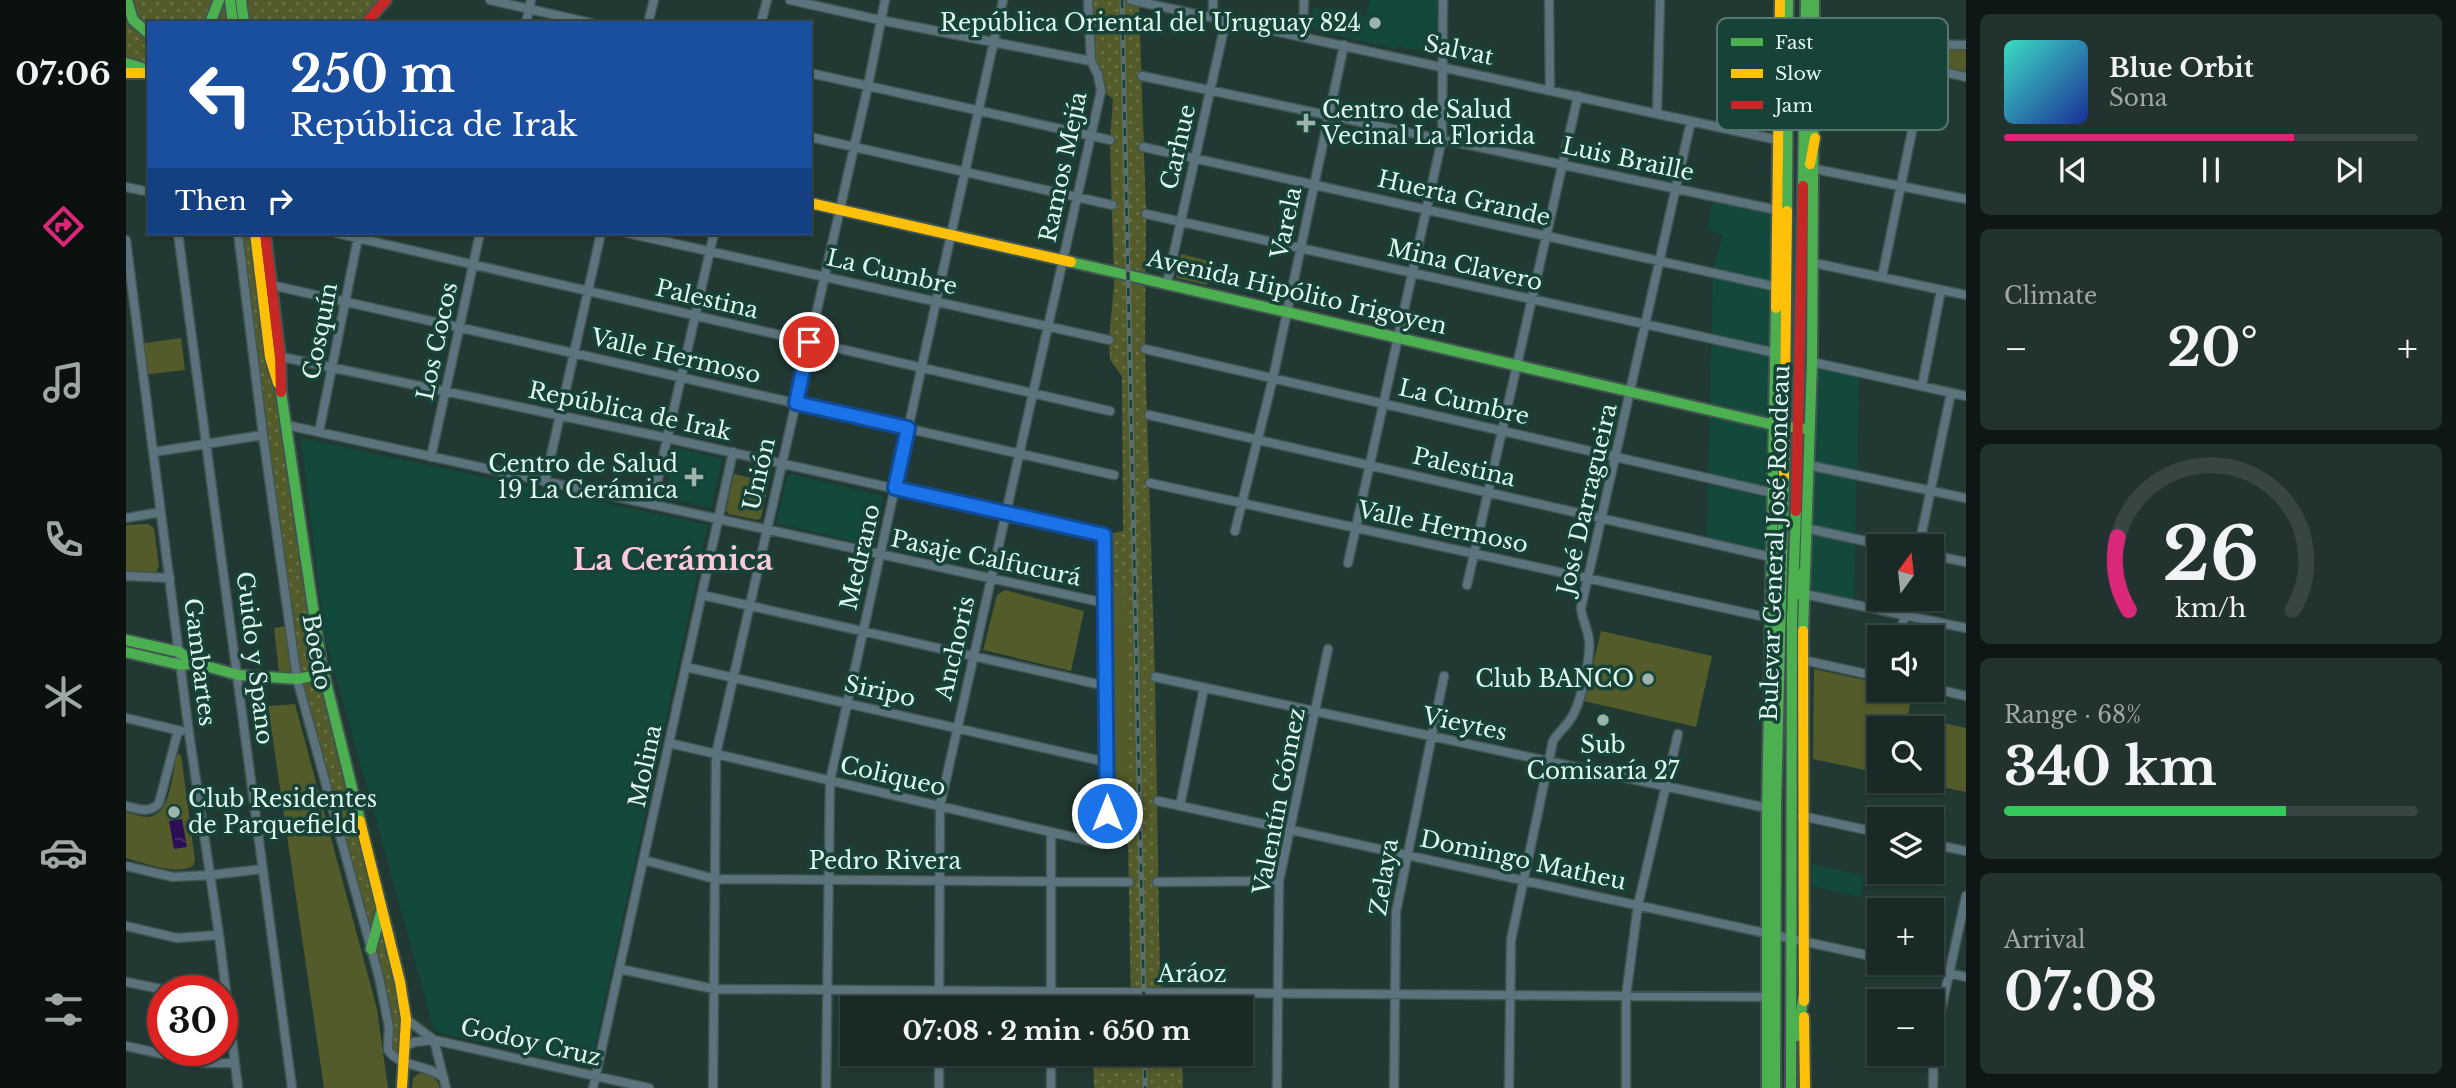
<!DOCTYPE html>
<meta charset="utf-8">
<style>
body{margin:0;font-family:"Libre Baskerville",serif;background:#22322e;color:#f1f3f6;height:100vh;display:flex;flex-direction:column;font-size:26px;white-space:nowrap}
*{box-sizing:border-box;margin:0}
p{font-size:23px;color:#9fa7a7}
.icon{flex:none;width:38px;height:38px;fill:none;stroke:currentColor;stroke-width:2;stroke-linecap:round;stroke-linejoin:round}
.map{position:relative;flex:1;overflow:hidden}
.drawer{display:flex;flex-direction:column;gap:14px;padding:14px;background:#0e1715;width:490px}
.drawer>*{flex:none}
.top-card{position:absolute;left:21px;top:21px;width:665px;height:214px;border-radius:0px;box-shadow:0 2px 5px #0004,0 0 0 2px #374643;background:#1a4fa0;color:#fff;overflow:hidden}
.needle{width:46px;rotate:15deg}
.controls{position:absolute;left:1741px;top:534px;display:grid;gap:14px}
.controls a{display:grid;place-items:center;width:77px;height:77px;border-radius:0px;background:#192a26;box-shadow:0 2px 5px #0004,0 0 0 2px #374643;font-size:35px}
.speed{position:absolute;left:21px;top:975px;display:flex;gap:14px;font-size:35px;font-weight:700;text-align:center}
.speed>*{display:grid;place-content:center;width:91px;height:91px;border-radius:50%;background:#192a26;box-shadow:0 2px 5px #0004,0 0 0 2px #374643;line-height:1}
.speed .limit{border:10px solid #d22;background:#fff;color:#111}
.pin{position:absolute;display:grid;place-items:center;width:60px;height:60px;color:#fff;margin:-30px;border:4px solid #fff;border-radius:50%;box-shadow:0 2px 7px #0007}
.me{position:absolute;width:77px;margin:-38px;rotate:0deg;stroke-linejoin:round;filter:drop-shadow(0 0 5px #0008)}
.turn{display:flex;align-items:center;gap:24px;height:147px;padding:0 28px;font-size:32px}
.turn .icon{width:91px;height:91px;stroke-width:2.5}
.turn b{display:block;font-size:49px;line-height:60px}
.then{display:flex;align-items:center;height:66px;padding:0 28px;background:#0003;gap:14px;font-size:26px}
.big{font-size:52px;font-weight:700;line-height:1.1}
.drawer .widget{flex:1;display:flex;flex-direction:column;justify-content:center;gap:10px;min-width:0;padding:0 24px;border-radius:10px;background:#22322e}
.drawer .dial{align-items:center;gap:0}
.dial svg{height:182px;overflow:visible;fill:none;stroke:#374643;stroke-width:7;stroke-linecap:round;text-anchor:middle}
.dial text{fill:#f1f3f6;stroke:none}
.song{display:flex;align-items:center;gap:21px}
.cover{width:84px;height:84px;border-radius:10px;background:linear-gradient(135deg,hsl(170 70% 55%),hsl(230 70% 35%))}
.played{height:7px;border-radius:4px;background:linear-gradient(90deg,#db2777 70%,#374643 70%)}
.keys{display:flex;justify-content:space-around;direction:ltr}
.heat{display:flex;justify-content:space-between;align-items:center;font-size:38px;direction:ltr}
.charge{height:10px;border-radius:5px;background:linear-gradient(90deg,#34c759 68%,#374643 0)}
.trip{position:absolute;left:714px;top:996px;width:413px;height:70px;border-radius:0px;background:#192a26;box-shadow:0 2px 5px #0004,0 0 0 2px #374643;font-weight:700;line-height:70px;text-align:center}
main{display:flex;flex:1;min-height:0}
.tabs{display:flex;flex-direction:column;width:126px;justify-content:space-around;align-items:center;background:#0a110f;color:#9fa7a7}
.tabs .icon{width:49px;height:49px}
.tabs .on{color:#db2777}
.tabs b{font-size:32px;color:#f1f3f6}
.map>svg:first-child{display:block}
.built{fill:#13483d}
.grass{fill:url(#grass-dots)}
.park{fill:#535b2a}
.water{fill:url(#water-ripples)}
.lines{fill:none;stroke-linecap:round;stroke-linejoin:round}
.street-casing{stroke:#415550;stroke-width:11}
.fast-casing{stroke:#415550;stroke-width:14}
.slow-casing{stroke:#415550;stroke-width:14}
.jam-casing{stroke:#415550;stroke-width:14}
.street{stroke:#5c737d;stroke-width:8}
.fast{stroke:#4caf50;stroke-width:10}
.slow{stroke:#ffc107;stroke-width:10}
.jam{stroke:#c62828;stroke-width:10}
.rail-casing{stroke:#5c6f6f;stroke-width:5}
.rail{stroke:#174238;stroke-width:2.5;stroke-dasharray:8;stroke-linecap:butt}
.route-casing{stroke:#114b97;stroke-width:18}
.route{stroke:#1a73e8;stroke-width:12}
.poi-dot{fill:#9cb4ad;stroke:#174238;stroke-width:2.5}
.labels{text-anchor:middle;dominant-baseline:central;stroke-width:7;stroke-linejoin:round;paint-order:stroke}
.poi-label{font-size:23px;fill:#dff6ef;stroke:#174238;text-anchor:end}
.street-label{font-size:23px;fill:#dff6ef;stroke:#174238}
.district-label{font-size:30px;font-weight:bold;fill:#fbcadc;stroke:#174238}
.key{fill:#174238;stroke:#53786f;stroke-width:2}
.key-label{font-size:19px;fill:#dff6ef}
</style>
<main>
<nav class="tabs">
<b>07:06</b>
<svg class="icon on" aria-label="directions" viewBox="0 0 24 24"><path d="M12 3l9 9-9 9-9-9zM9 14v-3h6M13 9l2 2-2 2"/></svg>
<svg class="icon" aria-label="music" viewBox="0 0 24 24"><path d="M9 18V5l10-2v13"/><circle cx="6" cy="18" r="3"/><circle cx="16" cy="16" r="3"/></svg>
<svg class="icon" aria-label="phone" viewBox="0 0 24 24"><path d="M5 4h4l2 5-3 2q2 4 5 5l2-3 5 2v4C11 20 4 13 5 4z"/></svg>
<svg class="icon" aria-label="climate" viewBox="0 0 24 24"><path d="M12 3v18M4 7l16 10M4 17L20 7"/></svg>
<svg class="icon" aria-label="car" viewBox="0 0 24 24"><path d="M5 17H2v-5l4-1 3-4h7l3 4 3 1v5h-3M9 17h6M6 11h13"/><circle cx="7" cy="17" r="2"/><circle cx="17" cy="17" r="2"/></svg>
<svg class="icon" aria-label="filters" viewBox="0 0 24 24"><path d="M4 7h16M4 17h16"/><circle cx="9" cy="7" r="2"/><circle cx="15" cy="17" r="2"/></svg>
</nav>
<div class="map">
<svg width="1840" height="1088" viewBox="0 0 1840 1088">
<defs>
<pattern id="grass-dots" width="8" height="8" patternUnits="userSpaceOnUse" patternTransform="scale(1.75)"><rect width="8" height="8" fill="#535b2a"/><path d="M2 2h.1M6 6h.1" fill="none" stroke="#6b7349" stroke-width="1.8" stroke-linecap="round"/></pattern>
<pattern id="water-ripples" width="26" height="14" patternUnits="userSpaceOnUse" patternTransform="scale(1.75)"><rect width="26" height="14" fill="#2b0e57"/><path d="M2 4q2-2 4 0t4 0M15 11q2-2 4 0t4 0" fill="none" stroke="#49326f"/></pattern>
</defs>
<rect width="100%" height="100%" fill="#213833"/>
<path class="built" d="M1244,0h68l-1,54 -39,-8 -1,3 -84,-19 -1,-22 13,2 1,-3 40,9z
M1588,197l100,20 -2,145 47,11 -5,232 -50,-11 -33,-37 -64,-19 6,-273 10,-29 -16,-7z
M175,438l407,87 -116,535 -6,5 -146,-32 -6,-4 -109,-392z
M550,448l46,11 -11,49 -46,-11z
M666,474l91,22 -11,50 -96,-23 11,-46z
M1686,864l52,12 -4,21 -48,-11z"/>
<path class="grass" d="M0,0h260l-20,23h-217v50h-23z
M962,0h51l7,214 -1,135 10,328 5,308 22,19v4h-89v-3l38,-1 -3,-160 -21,-5 -3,-304 19,-4 -1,-155 -12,-16 -1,-20 5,-55 -4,-145 3,-41c-30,-20 -24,-67 -25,-99z
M112,233h27l56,429 79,320 4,80 -12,-6 -3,-29 -92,-348z
M967,1054h89l1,34h-89z"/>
<path class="park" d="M1840,47v28l-106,-27z
M1055,254l32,8 -6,23 -31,-7z
M55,338l4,32 -43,5 -4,-31z
M608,474l22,5 -1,8 12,3 -6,28 -3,2 -30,-6 -2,-4z
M22,524l6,4 5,39 -3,5h-30v-47z
M982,588l16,2 5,210h-17z
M879,590l79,21 -13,60 -88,-21 14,-55z
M160,626l6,43 -3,5 -10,-1 -5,-45z
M1475,631l111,25 -16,71 -112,-26z
M1688,669l65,14 1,7h33l-5,25 58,13v64l-54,-11 20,-1v-52h-52l-1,45 -66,-14z
M169,704l82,305 11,79h-64l-56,-382z
M51,754l4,1 14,105 -2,6c-18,10 -48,-3 -67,-8v-46c7,2 15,5 22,5 24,-3 24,-45 29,-63z
M293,1073c10,1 18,4 21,15h-28l1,-10z"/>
<path class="water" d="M56,819l5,28 -13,2 -5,-28z"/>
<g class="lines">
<g class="street-casing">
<path id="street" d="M364,0l101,23
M664,0l90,20 211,41
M1005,0l647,140
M1087,0v18
M1423,0l1,90
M400,23l5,-23
M522,23l6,-23
M635,23l6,-23
M1177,37l1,-37
M1657,42l183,3
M1704,46l136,31
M684,73l300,67
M1016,76l635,134
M1531,113l3,-113
M684,137l302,68
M1017,147l634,140
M1689,169l151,30
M0,187l23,5
M1020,214l630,139
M52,233l114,855
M112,233l25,202 34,244 82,298 10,50 -1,23c12,18 40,14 56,28
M210,233l774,178
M501,233l482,107
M0,240l63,493 30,202 19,153
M1688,263l152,32
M1756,277l43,-209
M1041,283l59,-263
M145,285l843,190
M1019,349l628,144
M151,356l390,82 437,97 3,304 -13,3 -425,-99
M1686,362l154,34
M1796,386l19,-96
M1023,415l622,142
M160,425l819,178
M193,432l39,-194
M28,452l109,-17
M305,457l49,-224
M1682,465l158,33
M419,482l56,-249
M1024,483l620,135
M526,505l62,-272
M0,518l35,-6
M1679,528l83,18
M1109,531l38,-153 71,-333
M1793,546l32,-153
M1806,555l34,7
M1222,563l94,-424 1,-139
M0,576l44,2
M1341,585l111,-489
M1678,594l162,34
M576,595l404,91
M1774,637l8,-39
M1677,660l77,17
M560,667l420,95
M1029,677l612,131
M1806,688l34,8
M0,718l55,13
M1032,801l722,157
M0,806c12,3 24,8 33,-3l19,-72
M1054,806l24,-118
M1676,816l78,17
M925,832v176
M1806,844l34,7
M518,860l71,19 414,3
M0,866l47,11 38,-2 52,-6
M1031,882l122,-1
M0,926l51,12 42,-3
M1774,962l66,15
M494,969l94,20 1052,8
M0,982l40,8
M813,1008l1,-202 161,-715 -3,-16 -7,-14 -3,-61
M280,1019l28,21 12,48
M0,1046l76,17h32
M279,1047l9,-5 20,-2 215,48
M813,1054v34
M467,1088l140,-636
M587,1088l3,-334 152,-668 17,-86
M700,1088l4,-307 173,-781
M925,1088v-34
M1151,1088l2,-207 49,-232
M1268,1088l2,-176 48,-236
M1383,1088l2,-148 42,-199c6,-10 15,-16 20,-26 8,-14 18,-59 16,-75 -1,-11 -7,-20 -8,-32l110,-487
M1500,1088v-92l12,-91 40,-171
M1807,1088l1,-45 32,-147"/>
</g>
<g class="fast-casing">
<path id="fast" d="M1,0l6,20 16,14
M104,0l3,23
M115,0l3,23
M84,23l9,-23
M0,63l23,7
M1677,186l3,-186
M1661,211l1,-211
M945,262l703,163 33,4
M155,392l40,270 39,159
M1672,594l6,-23
M1677,631l9,-269 2,-362
M0,640l53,12 16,11 43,12 59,4 26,-5
M0,652l55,13 14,-2
M245,949l10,-37
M1671,1036l7,-42
M1641,1088v-272l9,-508
M1649,1088l1,-285 8,-326
M1665,1088l1,-470 4,-107"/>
</g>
<g class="slow-casing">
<path id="slow" d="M0,73h22
M1684,164l5,-26
M684,203l261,59
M129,233l15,124 8,26
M1650,308l4,-308
M1658,477l3,-266
M1677,631l1,370
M234,821l40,161 6,37 -4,69
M1678,1017l1,71"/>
</g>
<g class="jam-casing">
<path id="jam" d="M240,23l20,-23
M139,233l15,123 1,36
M1670,511l7,-325"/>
</g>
<use href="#street" class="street"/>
<use href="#fast" class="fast"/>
<use href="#slow" class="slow"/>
<use href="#jam" class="jam"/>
<g class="rail-casing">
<path id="rail" d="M996,0l22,1008
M1019,1054v34"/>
</g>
<use href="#rail" class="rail"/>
</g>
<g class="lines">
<g class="route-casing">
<path id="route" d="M683,342l-13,61 112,25 -13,60 209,47 3,278"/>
</g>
<use href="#route" class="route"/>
</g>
<g class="poi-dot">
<circle cx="1249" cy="23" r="7"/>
<path d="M1176.5 112.5h7v7h7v7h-7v7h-7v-7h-7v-7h7z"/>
<path d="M564.5 466.5h7v7h7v7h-7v7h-7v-7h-7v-7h7z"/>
<circle cx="1522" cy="679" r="7"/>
<circle cx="1477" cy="720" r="7"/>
<circle cx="48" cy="812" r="7"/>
</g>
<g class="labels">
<g class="poi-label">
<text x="1235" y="23">República Oriental del Uruguay 824</text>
<text x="1196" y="110" text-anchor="start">Centro de Salud<tspan x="1196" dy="26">Vecinal La Florida</tspan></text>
<text x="552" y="464">Centro de Salud<tspan x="552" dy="26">19 La Cerámica</tspan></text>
<text x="1508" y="679">Club BANCO</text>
<text x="1477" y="745" text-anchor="middle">Sub<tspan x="1477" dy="26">Comisaría 27</tspan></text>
<text x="62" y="799" text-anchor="start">Club Residentes<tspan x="62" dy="26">de Parquefield</tspan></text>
</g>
<g class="street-label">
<text transform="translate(1333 50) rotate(12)">Salvat</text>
<text transform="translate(1052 147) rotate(-77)">Carhue</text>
<text transform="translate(1502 159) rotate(12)">Luis Braille</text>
<text transform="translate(937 167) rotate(-78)">Ramos Mejía</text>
<text transform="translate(1338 198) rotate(13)">Huerta Grande</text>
<text transform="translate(1160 223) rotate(-78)">Varela</text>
<text transform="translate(1339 265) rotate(13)">Mina Clavero</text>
<text transform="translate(766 272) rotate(13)">La Cumbre</text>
<text transform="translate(1171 292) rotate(13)">Avenida Hipólito Irigoyen</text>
<text transform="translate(581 299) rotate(13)">Palestina</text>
<text transform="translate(194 331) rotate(-79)">Cosquín</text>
<text transform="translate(311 341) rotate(-78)">Los Cocos</text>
<text transform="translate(550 356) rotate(13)">Valle Hermoso</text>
<text transform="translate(1338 402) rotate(13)">La Cumbre</text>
<text transform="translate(504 411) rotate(12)">República de Irak</text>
<text transform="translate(1338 467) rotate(13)">Palestina</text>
<text transform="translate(633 474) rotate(-77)">Unión</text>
<text transform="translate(1461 499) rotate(-77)">José Darragueira</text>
<text transform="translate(1317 527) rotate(12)">Valle Hermoso</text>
<text transform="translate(1649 543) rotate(-88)">Bulevar General José Rondeau</text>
<text transform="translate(734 557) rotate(-77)">Medrano</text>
<text transform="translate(860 558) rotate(12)">Pasaje Calfucurá</text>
<text transform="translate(829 648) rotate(-77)">Anchoris</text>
<text transform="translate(191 652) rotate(80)">Boedo</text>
<text transform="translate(129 658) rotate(83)">Guido y Spano</text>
<text transform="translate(74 662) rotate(83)">Gambartes</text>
<text transform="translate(754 691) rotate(13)">Siripo</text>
<text transform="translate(1339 724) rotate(12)">Vieytes</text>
<text transform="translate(519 766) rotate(-78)">Molina</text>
<text transform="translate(767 776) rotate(13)">Coliqueo</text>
<text transform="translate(1153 801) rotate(-79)">Valentín Gómez</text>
<text transform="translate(1397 860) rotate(12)">Domingo Matheu</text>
<text x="759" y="861">Pedro Rivera</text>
<text transform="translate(1258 877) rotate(-81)">Zelaya</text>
<text x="1066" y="974">Aráoz</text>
<text transform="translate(405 1042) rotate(13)">Godoy Cruz</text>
</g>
<g class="district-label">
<text x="547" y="559">La Cerámica</text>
</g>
</g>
<rect x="1591" y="18" width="231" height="112" rx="10" class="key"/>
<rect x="1605" y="38" width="32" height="8" fill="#4caf50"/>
<rect x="1605" y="69" width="32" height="9" fill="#ffc107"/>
<rect x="1605" y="101" width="32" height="8" fill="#c62828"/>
<g class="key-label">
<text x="1649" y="49">Fast</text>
<text x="1649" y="80">Slow</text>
<text x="1649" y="112">Jam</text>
</g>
</svg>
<div class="controls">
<a><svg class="needle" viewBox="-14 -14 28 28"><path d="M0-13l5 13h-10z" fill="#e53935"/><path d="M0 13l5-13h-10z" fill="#9fa7a7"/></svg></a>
<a><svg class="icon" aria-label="sound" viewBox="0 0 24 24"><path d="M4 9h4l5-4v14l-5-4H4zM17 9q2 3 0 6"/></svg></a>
<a><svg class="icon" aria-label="search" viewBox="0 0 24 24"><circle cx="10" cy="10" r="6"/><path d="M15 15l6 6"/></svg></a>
<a><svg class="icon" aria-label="layers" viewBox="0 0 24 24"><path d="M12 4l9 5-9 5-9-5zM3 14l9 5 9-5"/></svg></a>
<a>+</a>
<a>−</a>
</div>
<div class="speed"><div class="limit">30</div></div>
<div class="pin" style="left:683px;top:342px;background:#d93025"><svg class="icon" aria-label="arrive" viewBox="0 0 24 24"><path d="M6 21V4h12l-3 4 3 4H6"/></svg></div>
<svg class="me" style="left:981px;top:813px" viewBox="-20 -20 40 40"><circle r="17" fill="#1a73e8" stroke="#fff" stroke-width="3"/><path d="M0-11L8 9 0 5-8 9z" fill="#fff"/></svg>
<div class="trip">07:08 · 2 min · 650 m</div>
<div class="top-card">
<div class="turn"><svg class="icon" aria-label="left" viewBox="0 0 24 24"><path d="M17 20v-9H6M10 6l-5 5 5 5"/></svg><div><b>250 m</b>República de Irak</div></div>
<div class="then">Then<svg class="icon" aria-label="right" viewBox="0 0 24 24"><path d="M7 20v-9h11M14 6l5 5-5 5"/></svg></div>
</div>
</div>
<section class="drawer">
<div class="widget">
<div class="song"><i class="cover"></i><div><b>Blue Orbit</b><p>Sona</p></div></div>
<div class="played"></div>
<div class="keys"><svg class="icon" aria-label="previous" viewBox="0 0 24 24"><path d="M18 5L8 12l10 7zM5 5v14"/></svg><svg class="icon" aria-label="pause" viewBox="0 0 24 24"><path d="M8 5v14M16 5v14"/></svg><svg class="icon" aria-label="next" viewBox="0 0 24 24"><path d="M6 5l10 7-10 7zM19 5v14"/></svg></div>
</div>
<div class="widget"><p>Climate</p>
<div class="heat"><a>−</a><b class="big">20°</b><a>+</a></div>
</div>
<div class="widget dial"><svg viewBox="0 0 100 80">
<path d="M14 69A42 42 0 1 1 86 69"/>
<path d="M14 69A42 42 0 0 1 9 37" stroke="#db2777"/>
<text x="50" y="56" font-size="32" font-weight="700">26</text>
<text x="50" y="72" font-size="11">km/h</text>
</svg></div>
<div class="widget"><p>Range · 68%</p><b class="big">340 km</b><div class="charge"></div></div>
<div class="widget"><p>Arrival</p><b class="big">07:08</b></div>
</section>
</main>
